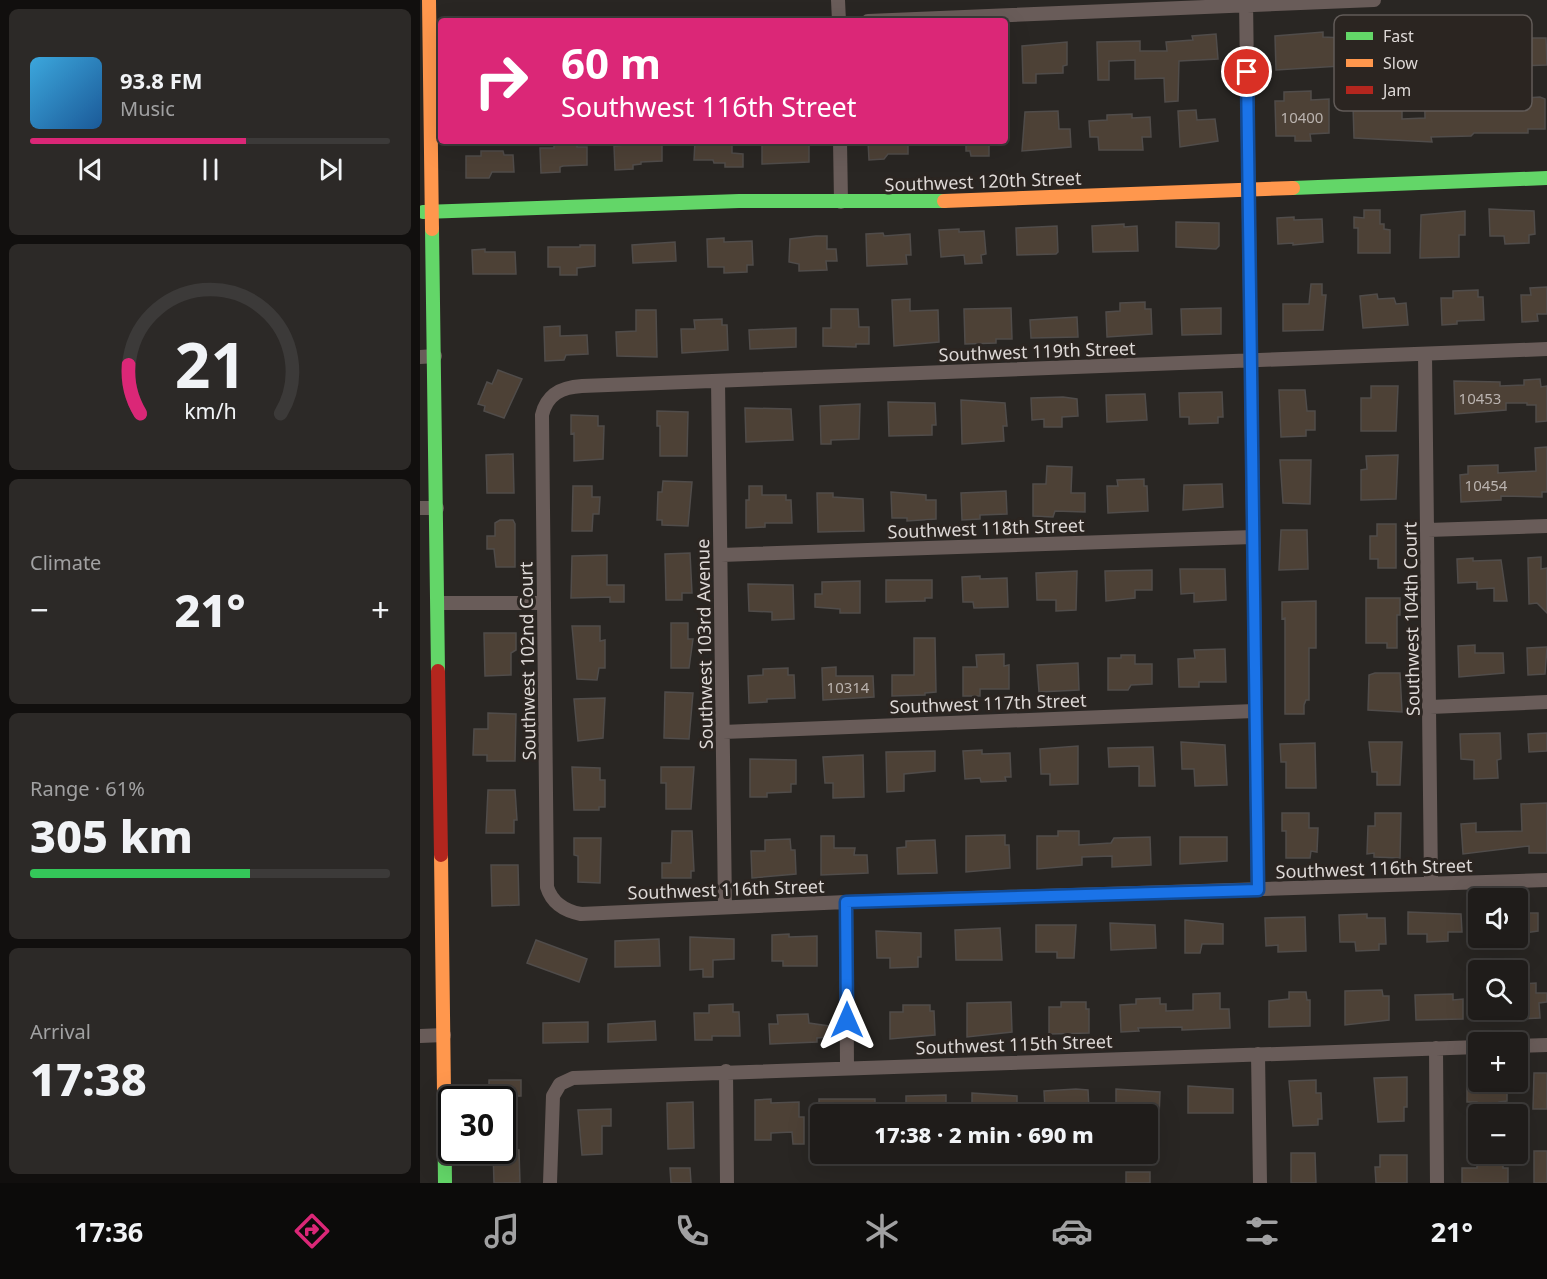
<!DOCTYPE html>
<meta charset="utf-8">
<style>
body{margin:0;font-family:"Noto Sans",sans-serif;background:#2c2927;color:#f1f3f6;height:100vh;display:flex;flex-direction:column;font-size:22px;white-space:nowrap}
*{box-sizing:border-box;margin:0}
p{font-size:20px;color:#a1a1a2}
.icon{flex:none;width:33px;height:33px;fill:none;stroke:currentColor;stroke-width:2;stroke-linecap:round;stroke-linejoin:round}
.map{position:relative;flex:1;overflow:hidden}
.drawer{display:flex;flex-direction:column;gap:9px;padding:9px;background:#110f0e;width:420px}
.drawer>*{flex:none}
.top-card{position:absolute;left:18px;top:18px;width:570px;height:126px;border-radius:6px;box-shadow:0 6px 24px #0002,0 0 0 2px #3c3a39;background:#db2777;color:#fff;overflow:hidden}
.fabs{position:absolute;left:1048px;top:888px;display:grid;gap:12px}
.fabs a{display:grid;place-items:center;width:60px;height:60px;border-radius:6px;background:#1f1c1a;box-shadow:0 6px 24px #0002,0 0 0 2px #3c3a39;font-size:30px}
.speed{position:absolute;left:18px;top:1086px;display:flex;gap:12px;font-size:30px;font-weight:700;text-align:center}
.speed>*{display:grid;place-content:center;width:78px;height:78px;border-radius:50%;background:#1f1c1a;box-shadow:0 6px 24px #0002,0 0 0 2px #3c3a39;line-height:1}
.speed .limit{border:3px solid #111;border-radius:9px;background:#fff;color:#111}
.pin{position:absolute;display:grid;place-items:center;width:51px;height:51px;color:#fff;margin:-26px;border:3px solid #fff;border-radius:50%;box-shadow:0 2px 6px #0007}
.me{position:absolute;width:66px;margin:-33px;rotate:0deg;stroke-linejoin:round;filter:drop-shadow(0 0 4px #0008)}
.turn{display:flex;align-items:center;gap:21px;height:126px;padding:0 24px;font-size:27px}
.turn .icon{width:78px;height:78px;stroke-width:2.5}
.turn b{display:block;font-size:42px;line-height:51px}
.big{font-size:45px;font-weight:800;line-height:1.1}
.drawer .card{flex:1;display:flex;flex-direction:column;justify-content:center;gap:9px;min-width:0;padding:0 21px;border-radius:9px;background:#2c2927}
.drawer .dial{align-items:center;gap:0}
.dial svg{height:156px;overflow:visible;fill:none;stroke:#3c3a39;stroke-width:7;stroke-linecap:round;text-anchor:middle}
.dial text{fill:#f1f3f6;stroke:none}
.song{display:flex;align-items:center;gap:18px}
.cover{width:72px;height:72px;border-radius:9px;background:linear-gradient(135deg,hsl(200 70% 55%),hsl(210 70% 35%))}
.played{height:6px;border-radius:3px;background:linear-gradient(90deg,#db2777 60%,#3c3a39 60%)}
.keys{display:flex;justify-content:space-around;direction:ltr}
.heat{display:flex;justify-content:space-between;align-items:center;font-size:33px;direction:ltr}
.charge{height:9px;border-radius:4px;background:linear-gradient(90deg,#34c759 61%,#3c3a39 0)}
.trip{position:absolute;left:390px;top:1104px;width:348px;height:60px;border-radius:6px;background:#1f1c1a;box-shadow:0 6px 24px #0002,0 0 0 2px #3c3a39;font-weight:800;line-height:60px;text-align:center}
.dock{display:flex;height:96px;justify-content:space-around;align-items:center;background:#0c0b0a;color:#a1a1a2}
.dock .icon{width:42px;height:42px}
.dock .current{color:#db2777}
.dock b{font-size:27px;color:#f1f3f6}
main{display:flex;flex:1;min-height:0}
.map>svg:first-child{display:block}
.building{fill:#4d4136;stroke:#504c4a;stroke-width:1.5}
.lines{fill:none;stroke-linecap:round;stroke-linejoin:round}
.street{stroke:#695c59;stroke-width:14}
.fast{stroke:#63d668;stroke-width:14}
.slow{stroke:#ff974d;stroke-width:14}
.jam{stroke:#b3261e;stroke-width:14}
.route-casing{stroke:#114b97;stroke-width:15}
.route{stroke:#1a73e8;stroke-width:10}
.labels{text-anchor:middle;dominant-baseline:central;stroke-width:6;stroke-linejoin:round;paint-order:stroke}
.number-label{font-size:15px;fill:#bab3af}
.street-label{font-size:18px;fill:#ded9d7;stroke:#2b2521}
.key{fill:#2b2521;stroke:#615b58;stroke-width:1.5}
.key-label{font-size:16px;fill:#ded9d7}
</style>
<main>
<section class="drawer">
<div class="card">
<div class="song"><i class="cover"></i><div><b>93.8 FM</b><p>Music</p></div></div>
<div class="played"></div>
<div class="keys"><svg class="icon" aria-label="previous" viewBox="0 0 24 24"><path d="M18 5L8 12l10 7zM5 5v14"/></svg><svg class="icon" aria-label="pause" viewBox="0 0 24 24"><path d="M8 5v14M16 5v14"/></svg><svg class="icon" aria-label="next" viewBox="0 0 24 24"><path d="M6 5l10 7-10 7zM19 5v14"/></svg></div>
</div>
<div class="card dial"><svg viewBox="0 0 100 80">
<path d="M14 69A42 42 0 1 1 86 69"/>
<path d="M14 69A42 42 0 0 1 8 44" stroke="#db2777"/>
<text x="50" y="56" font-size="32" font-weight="700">21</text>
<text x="50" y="72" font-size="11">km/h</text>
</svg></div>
<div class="card"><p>Climate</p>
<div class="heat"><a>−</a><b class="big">21°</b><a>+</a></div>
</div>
<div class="card"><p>Range · 61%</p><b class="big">305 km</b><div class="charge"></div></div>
<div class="card"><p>Arrival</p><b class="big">17:38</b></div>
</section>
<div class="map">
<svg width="1127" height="1183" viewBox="0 0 1127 1183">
<rect width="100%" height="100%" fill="#292623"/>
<path class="building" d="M943,29h16v7l12,-1v37h-16v-4l-34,1v-3l-65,4 -1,-34 48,-4v5l21,1 19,-3z
M1027,29v6l18,-1 2,31h-12l1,14 -16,1 1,23 85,-3v-2l14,-1 5,2v30h-17v4h-54l-3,3 -40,1 1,5 -78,-4 -1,-33 49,-2v16l23,-1 -1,-49 -9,1 -3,-39z
M796,34l2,25 -39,2 -1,40 -13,1 -1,-24 -29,1v-19l-26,1v19h-11l-1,-38 43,-1v10h27l-1,-9 27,-2 -1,-4z
M1069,38h57l1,27 -59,2z
M647,42v23l-4,1v7l-27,1v9h-13l-1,-37z
M891,91v9l18,-1v34l-19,1 1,7h-16v-5h-19l-1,-35h9v-9z
M776,110l1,10 18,-1 3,22 -38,6 -2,-36z
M638,111l1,18h11l1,18 -49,4 3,-39z
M712,114v4l18,-1 1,20h-9l1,13h-44l-1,-13h-8l-1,-16 18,-1v-5z
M205,141h37v20l-21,1v2l-8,1v4l-18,1 -1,-24 11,-1z
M275,141h37v12l11,1v13h-18v-4h-11l-1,-3h-19z
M448,141h40v13h-20l-4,5 -15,1z
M546,141h23v15h-18l-1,-5h-4z
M157,143v4h10v18l-24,1 -3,1v5l-19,1 -1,-25h14v-4z
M342,145h47v17l-47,2z
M61,151h22l1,4h9l1,17h-22l-3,6h-23v-22h15z
M1069,209l45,2 1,23 -6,1v8l-24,1 -1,-8h-14z
M944,210h16v14h4v5l6,1v23h-32v-25h-4v-11l10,1z
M1045,211v24h-6v22l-39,1 1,-43z
M874,217v3l28,-1 1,23 -30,3v-2l-15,1 -1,-26z
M756,222l43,1v23l-3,3 -40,-2z
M704,224v3l13,-1 1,25 -45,1 -1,-26z
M637,226l1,26 -2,2 -39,1 -1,-27z
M539,229v3l25,-1 2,23 -5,1 1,8 -17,1 -1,-9 -23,2 -2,-27z
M463,233l1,3 26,-2 1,21h-5l1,9 -40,2 -1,-32z
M396,236h11v13h9l1,12h-11l1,9 -28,1v-7l-10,-2 1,-23z
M304,238v4l28,-1 1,24h-6v7l-23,1v-6h-16l-1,-28z
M255,242l1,19 -43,2 -1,-18z
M160,245h15v21l-18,2v7h-17v-8h-12v-20h32z
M65,249v3h30l1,22h-43l-1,-24z
M891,284h11v11h4l-3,35 -40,1v-27h26z
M1127,287v27h-10l1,7 -16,1 -1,-27h10l-1,-7z
M1058,290v7h5l1,23 -27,1v3l-15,1 -1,-27h12v-7z
M957,294l1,5 16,-1 2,6 10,-1 2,22 -45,3 -3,-32z
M490,299v12l28,-1 1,32 -45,4 -2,-46z
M725,302v7h6l1,25 -45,3 -1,-25 14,-1v-8z
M591,308l1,31h-16v4l-31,1 -1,-35z
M801,308v26l-39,1 -1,-26z
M411,309h27l1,18h10v17h-13v3l-33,-1v-18h8z
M216,310h20l1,47 -40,-1 -1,-24 20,-1z
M657,317l1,20 -47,1 -1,-18z
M302,319v6h5l1,25 -46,3 -1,-24h14l-1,-9z
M140,326v10l27,-1 1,19 -22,1 -2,5 -19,1 -1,-34z
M376,328v19l-46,2 -1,-19z
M78,370l24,9 -18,39 -20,-7 1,-5 -7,-2 9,-22 5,2z
M1120,379l1,8 6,-1v35l-11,1v-17h-9v-2h-21v7l-51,4 -1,-33 46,1v4l24,-1v-5z
M951,386h27l-2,45h-35v-33h10z
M859,390h26l2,21h8v19h-9v6l-25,1z
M802,392l1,25h-5v6l-29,1v-7h-9l-1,-24z
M725,394l2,26 -40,2 -1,-27z
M643,397l14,2 1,17 -16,1v10h-18v-8l-12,1 -1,-22z
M541,400l44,3 2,23h-4l1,15 -42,3z
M468,402l47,1 1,22h-4v10l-43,1z
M440,404l-1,35 -28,1v4h-10l-1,-38z
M325,408l46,1 2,31 -47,2z
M237,411l31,1 -1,44h-27v-30h-3z
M151,415l27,1v10h6l-1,33 -29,2v-28l-3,1z
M1127,447v45h-5v5l-41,-1v4l-40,2 -1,-27 8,-1v-8l30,-1v8l38,-2 -1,-23z
M93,454l1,39h-27l-1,-38z
M978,455l-2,44 -35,1v-30l6,-1 -1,-13z
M860,460h31l-1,44 -27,-1z
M627,466l25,1 -1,26h14v19l-30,-1 -2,6 -20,-1v-32h13z
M724,479v7h3l1,25 -40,2 -1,-27h11l-1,-6z
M243,481l29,1 -4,44 -26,-1v-5h-5l1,-28h4z
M802,484l1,23 -40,3 1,-25z
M153,486h19v11h8l-1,17h-6l-1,17h-20z
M329,486h13v9h24v5h5l1,23h-27v4l-19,1v-28h3z
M586,491l1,23 -27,1v4l-18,1 -1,-27z
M471,492l35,3v5h10v19l-29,2v-3h-15z
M397,493h16v4l30,2 1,32 -46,1z
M80,520h13l2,4v43h-19l-2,-18h-7v-13h8v-13z
M957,524h19v44h-18v-9h-8v-23h7z
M861,530h26l1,39 -29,1z
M270,553l2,40h-10v7h-16l-1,-46z
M187,555v30h17v17h-14v-5l-39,1 1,-42z
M1121,557v12l6,-1v45l-10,-10 -8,1 -1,-46z
M1053,558v3l28,-1 6,41h-13v-13l-17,1v-7l-19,1 -1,-24z
M760,569h45l1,31 -32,2v-9l-13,1z
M732,570v20h-17v8l-29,3 -1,-30z
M657,571l-1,39 -20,1v-11h-19l-1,-27z
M560,576v3l27,-1 1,29 -34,1 -1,-6h-10l-1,-25z
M466,580h46v18h-7v3l-39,1z
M440,581v32h-20v-4l-25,-2v-13h7v-12z
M328,584l45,1 1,34 -22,1v-8l-23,-1z
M946,598h34v17h-3v33h-10v-5h-21z
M896,601v47h-7v52h-3l-2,5v9h-19v-96l-3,1v-17z
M251,623h17v16h5l-4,29h-18z
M152,626h28v15l5,-1v28h-6l-2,12 -20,-1z
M64,633h32v17l-5,3v22l-26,1z
M494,638h21l1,54 -11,1v2l-33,1v-21h22z
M1055,645v8h28l1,20 -45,4 -1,-31z
M1127,647l-2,27 -17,1 -1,-27z
M805,649l1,33h-27v5h-20l-1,-28 17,-1 -1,-8z
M584,654v12l5,-1v24h-29v7h-17v-29h14l-1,-12z
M701,655h14v9h17v20l-21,1 -3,5h-20v-32h13z
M658,663l1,27 -40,2 -2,-27z
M416,667v9h37l1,21 -51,3 -1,-32z
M368,668v7h6l1,23 -28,1v3l-18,1 -1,-27 15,-1v-6z
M955,673h25l2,39 -34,-2 1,-35z
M245,692l28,1 -4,46 -25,-1z
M185,698l-2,40 -25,3 -4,-42z
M68,713l28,1 -1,47h-28v-6h-14l1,-26h14z
M1080,733l1,26 -4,1 1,18 -24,1v-19l-13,-1 -1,-25z
M1127,733v18l-18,1 -1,-18z
M761,742l44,3 2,40 -32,1 -1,-17h-12z
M949,742h33l-2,43h-23v-13h-5z
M895,743l1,45h-30v-26h-5l-1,-18z
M658,746v38l-28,1v-11h-9l-1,-25z
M733,747l2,39h-16v-20l-30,1 -1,-19z
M562,750v4l28,-1 1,24h-6l1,4 -25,1 -1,-4 -15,1 -2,-28z
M515,751v20l-31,3v17l-17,1 -1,-40z
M443,755l1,42 -31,1v-15h-8l-2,-26z
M330,759l46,1v24h-5v8l-24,1v4h-17z
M152,767l28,1v12h5v27h-6v3h-25z
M241,767h33l-3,42h-25v-26h-5z
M68,790h27l2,30h-3v13h-28z
M1127,803v50h-18v-7l-66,8 -2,-30 15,-1v9l46,-1 -1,-27z
M862,813h27v15h9l-1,24 -6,-1 -1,7h-24v-27h-4z
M955,813h26l-1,45 -26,-1v-4l-7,1 1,-28h7z
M252,831h20l2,40h-3v7h-29v-15h9z
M638,831h21v14l32,-2 3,-5 36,-1 1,28 -39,2v-11l-30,1v8l-45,4v-33h21z
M585,835v10h4l1,23 -44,4v-36z
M401,836h13v12h21l-1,7h13l1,18 -47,2z
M760,837h47v24l-47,3z
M154,838h27l-1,45 -22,-1v-26l-4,-1z
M370,839l1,11h4l1,24 -44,4 -1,-27h14v-11z
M515,840l2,33 -39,1 -1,-26 9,-1v-6z
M71,865h27l1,40 -27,1z
M988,912l53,2 1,18h-14v9l-21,1v-8h-19z
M1098,913h20v18l-20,3z
M947,914v4h18l1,26h-7v6l-23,1 -1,-9h-15l-1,-27z
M885,917l1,34 -28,1v-7l-12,1 -1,-28z
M765,920l38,4v20h-21l-2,9h-15z
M690,923l45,2 1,23 -45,2z
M616,925h40l-2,33h-17v-6h-21z
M580,928l2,32h-46l-1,-30z
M456,931l45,2v24h-3v10l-28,1v-10h-13z
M369,934v3l28,-1v30h-34v-5h-11v-26z
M270,937l44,2v20l-21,1v17h-10v-8l-13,1z
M239,939l1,27 -45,1v-26z
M116,940l51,19 -8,23 -52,-19z
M1116,983v10h11v9l-8,1 1,15 -40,2v-10l18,1v-27z
M962,990l1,6h6v24l-44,5v-34z
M869,992h17l1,8h3v26l-41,1v-26l20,-2z
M800,993v16h9l1,19 -48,2v-3l-44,1 1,3 -18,1 -1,-27 16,-1v-5l24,-1v6h6v7l27,-1v-16z
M1033,994v6l10,-1v20l-47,1 -1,-25z
M591,1002l1,30 -45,5v-34z
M641,1002h25v7h3v24l-40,1v-27h12z
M313,1004v8h6l1,24h-28v4h-17l-1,-27h15v-8z
M483,1005h27v6h4l1,24 -45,4v-27h13z
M388,1014l1,9 20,3v11l-12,1v4l-47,2 -1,-20h9l-1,-9z
M235,1021l1,19 -48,2v-18z
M168,1022v20l-45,1v-20z
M1114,1073h13v36h-14z
M1047,1075h12v7h28v19l-8,1v12h-21l-1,-12h-10z
M987,1077v30h-3v14l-26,1 -4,-44z
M69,1080h32v16h-6v23h-13v-19h-13z
M896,1080v13h5l1,26h-4v6l-25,1 -4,-45z
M768,1086l45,3v24h-45z
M656,1089l12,1 1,19h-16v5h-17v-5h-11l-1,-18z
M696,1089l44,3 -1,24 -43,-2z
M552,1093l45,3v18h-45z
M526,1095v19h-40v-18z
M351,1099v4l28,-1v15h5v27h-11l-1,-12 -21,1v7h-16v-40z
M399,1099h56v15h-56z
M273,1102l1,46 -26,1 -1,-46z
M191,1109v17h-9v28l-20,1 -4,-45z
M73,1150h26l1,33h-26z
M1114,1151h13v32h-13z
M871,1153h24l1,30h-25z
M960,1155h27v28h-31l-1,-16h5z
M1057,1158h26v10h5v15h-46v-15h15z
M250,1168h20l1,15h-20z
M706,1172h24v11h-24z"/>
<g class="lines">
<path class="street" d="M418,0l1,21
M826,0l12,890
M448,21l506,-21
M420,141l1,61
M1127,349l-965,37c-20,1 -35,8 -40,29l5,472c5,16 18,24 34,27l265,-12 701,-22
M1005,354l6,529
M0,357l15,-1
M298,381l7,526
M0,508h17
M1008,530l119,-4
M301,555l532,-18
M18,603h106
M1010,707l117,-5
M303,732l531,-21
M426,902l1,165
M0,1036l24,-1
M1098,1046l29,-1
M1016,1048l1,135
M838,1054l2,129
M306,1071l1,112
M130,1183l3,-87 7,-12 13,-6 906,-31"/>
<path class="fast" d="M873,188l254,-10
M3,212l316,-11h205
M12,229l6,442
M24,1093l1,90"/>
<path class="slow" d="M9,0l3,229
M524,201l349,-13
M21,855l3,238"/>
<path class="jam" d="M18,671l3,184"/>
</g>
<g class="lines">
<g class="route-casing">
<path id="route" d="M427,1020l-1,-118 412,-12 -11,-818"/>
</g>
<use href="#route" class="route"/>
</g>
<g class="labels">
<g class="number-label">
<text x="882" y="117">10400</text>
<text x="1060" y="398">10453</text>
<text x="1066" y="485">10454</text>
<text x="428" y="687">10314</text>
</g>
<g class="street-label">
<text transform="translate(563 181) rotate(-2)">Southwest 120th Street</text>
<text transform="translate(617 351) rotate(-2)">Southwest 119th Street</text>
<text transform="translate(566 528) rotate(-2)">Southwest 118th Street</text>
<text transform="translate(991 619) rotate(-91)">Southwest 104th Court</text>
<text transform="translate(284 644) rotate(-91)">Southwest 103rd Avenue</text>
<text transform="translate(107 661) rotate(-91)">Southwest 102nd Court</text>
<text transform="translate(568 703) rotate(-2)">Southwest 117th Street</text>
<text transform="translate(954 868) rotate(-2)">Southwest 116th Street</text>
<text transform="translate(306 889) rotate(-2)">Southwest 116th Street</text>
<text transform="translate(594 1044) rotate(-2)">Southwest 115th Street</text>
</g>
</g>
<rect x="914" y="15" width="198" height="96" rx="9" class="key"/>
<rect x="926" y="32" width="27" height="8" fill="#63d668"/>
<rect x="926" y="59" width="27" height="8" fill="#ff974d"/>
<rect x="926" y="86" width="27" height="8" fill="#b3261e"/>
<g class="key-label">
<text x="963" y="42">Fast</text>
<text x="963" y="69">Slow</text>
<text x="963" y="96">Jam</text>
</g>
</svg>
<div class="fabs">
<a><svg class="icon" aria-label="sound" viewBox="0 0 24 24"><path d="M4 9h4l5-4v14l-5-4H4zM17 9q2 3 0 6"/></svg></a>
<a><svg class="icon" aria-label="search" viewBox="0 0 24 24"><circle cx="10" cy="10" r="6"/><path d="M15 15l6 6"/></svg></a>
<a>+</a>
<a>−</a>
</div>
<div class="speed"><div class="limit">30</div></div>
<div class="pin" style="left:827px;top:72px;background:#d93025"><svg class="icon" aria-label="arrive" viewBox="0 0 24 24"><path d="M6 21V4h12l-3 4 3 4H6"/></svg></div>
<svg class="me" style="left:427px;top:1020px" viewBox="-20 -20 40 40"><path d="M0-17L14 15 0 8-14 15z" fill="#1a73e8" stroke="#fff" stroke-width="4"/></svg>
<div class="trip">17:38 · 2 min · 690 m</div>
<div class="top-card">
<div class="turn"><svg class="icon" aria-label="right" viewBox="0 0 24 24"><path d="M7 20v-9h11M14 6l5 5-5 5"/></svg><div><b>60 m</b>Southwest 116th Street</div></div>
</div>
</div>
</main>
<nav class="dock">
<b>17:36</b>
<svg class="icon current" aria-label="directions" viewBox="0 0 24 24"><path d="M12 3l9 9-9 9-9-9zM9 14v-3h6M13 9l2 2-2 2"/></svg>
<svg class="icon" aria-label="music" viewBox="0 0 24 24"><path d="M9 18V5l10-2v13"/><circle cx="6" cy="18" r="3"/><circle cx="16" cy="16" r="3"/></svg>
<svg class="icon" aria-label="phone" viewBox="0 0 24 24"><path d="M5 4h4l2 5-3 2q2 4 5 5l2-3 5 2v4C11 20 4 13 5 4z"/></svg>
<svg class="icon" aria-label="climate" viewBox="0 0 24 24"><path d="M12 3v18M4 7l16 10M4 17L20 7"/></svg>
<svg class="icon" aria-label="car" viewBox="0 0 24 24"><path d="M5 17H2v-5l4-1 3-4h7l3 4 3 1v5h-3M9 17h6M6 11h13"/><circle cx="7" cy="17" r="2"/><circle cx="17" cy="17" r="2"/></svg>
<svg class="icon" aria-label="filters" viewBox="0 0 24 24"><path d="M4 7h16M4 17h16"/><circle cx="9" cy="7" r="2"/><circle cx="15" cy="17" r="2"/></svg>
<b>21°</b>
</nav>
